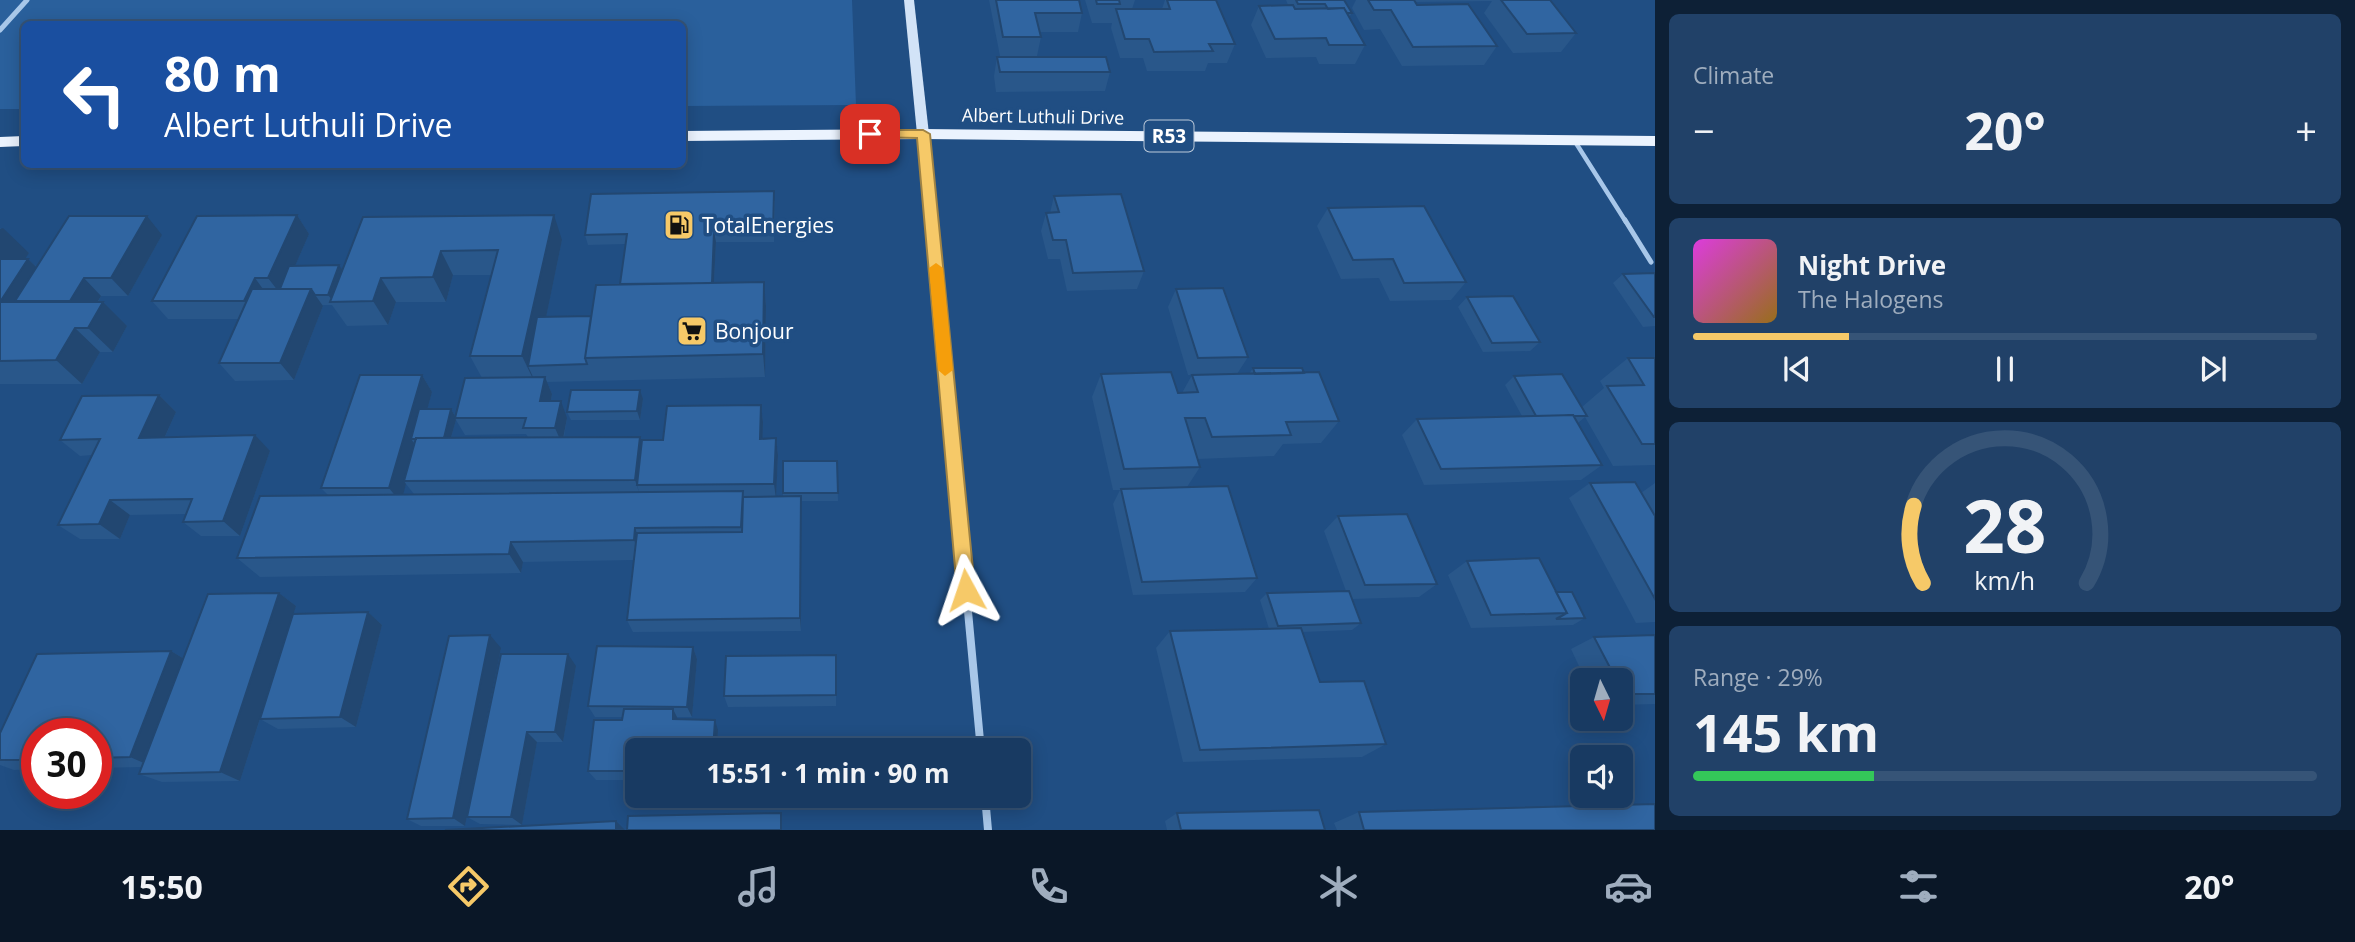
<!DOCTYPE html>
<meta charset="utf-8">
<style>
body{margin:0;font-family:"Open Sans",sans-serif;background:#214168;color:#f1f3f6;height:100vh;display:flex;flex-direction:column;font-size:26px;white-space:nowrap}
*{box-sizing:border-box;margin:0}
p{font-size:23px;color:#9fadbe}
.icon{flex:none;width:38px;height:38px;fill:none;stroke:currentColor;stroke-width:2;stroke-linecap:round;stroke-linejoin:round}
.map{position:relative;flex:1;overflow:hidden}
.drawer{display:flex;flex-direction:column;gap:14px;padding:14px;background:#0d2036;width:700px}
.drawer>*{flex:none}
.top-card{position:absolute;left:21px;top:21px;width:665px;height:147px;border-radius:10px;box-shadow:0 4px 18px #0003,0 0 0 2px #365477;background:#1a4fa0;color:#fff;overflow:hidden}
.needle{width:46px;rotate:175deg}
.buttons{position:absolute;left:1570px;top:668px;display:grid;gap:14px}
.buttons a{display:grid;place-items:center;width:63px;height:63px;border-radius:10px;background:#183a62;box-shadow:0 4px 18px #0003,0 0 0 2px #365477;font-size:35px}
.speed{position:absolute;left:21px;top:718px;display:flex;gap:14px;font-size:35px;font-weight:700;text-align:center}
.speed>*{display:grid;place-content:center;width:91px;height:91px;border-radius:50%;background:#183a62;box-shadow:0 4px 18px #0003,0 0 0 2px #365477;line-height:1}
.speed .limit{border:10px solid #d22;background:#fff;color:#111}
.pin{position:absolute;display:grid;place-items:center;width:60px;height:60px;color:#fff;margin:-30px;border-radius:14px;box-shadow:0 4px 10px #0006}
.me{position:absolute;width:77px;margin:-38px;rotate:355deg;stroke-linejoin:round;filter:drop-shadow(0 0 5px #0008)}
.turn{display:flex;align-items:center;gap:24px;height:147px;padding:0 28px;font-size:32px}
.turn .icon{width:91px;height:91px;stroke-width:2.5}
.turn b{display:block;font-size:49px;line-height:60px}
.big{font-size:52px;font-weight:700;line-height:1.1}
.drawer .tile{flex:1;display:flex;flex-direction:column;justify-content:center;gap:10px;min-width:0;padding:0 24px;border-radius:10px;background:#214168}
.drawer .dial{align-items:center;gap:0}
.dial svg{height:182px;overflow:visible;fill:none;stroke:#365477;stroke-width:7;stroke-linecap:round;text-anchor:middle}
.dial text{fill:#f1f3f6;stroke:none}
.song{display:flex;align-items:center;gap:21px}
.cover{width:84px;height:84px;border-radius:10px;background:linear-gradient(135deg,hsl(300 70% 55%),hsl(40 70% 35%))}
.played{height:7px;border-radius:4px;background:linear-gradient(90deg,#f6c968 25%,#365477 25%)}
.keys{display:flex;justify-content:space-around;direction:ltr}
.heat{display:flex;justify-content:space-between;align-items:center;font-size:38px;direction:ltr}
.charge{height:10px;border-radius:5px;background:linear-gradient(90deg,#34c759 29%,#365477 0)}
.trip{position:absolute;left:625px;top:738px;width:406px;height:70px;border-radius:10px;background:#183a62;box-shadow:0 4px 18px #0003,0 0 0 2px #365477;font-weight:700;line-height:70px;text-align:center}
.tabs{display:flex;height:112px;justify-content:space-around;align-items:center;background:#0a1727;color:#9fadbe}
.tabs .icon{width:49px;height:49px}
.tabs .on{color:#f6c968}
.tabs b{font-size:32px;color:#f1f3f6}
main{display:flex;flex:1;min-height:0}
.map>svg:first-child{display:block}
.green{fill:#2a609c}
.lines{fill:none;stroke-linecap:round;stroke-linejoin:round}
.lane-far1{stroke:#a8c7e9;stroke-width:4.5}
.lane{stroke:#a8c7e9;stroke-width:5}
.street-far2{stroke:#a8c7e9;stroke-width:5}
.street-far1{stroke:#a8c7e9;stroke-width:7}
.street{stroke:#a8c7e9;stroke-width:8}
.secondary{fill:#d2e3f7;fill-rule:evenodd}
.primary{fill:#ebf3fe;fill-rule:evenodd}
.wall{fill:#29578a;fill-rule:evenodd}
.shaded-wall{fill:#224771}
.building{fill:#3065a1;stroke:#224771;stroke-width:2}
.route{fill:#f6c968;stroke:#a08344;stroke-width:2}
.slow{fill:#f59e0b}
.labels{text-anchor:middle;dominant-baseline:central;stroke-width:7;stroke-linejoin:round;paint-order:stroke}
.far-street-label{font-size:18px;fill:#fff;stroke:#204e83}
.shield{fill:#204e83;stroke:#bccada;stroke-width:2}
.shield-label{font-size:19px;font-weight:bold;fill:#fff}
.poi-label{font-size:21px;fill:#fff;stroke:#204e83;text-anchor:start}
</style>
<main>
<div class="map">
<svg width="1655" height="830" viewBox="0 0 1655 830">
<rect width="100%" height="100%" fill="#204e83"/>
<path class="green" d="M0,0h852l4,105 -173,1 -1,-82h-658v85h-24z"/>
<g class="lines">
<path class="lane-far1" d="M1574,140l52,82"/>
<path class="lane" d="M1625,220l26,42"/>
<path class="street-far2" d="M0,30l27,-30
M923,134l8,88"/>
<path class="street-far1" d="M931,220l26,275"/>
<path class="street" d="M957,493l24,258
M985,796l3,34"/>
<path class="secondary" d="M904,0h10l15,134 -6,4 -6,-4z"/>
<path class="primary" d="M923,129l732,7v10l-732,-7 -241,2v-10z
M24,136v10l-24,1v-10z"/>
</g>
<path class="wall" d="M989,0h90l3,13 -4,19h-38l1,5 -4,19h-37z
M1085,0h50l-3,9h30l3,-9h51l19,44 -8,19h-19l-3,8h-58l-4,-13h-23l-9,-30 1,-5h-20z
M1286,0h58l8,13 -3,4 16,28 -10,19h-36l-3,-7 -50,1 -15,-33 8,-19 29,-1z
M1356,0h194l26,33 -15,19 -48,1 -29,-40 8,-12 -77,1 2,3 80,41 -13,19 -82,1 -22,-37 -16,1 -12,-22z
M997,57l113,15 -5,19 -109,1 -2,-16z
M1054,196l90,75 -7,18 -70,2 -7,-32h-12l-7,-28 5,-18h4z
M775,201l-1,41h-58l-2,41 50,-1 2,24 -1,71 -218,5 5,12 -1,7 16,17 -3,19h76l2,6 21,-3 98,-35 2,17 -1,17 14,-1 2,17 -2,42h7v-36h54l1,40h-37v130l-168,1 -6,-12 7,-60 -111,2 -2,11 -261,4 -23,-19 91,-63 -7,-7 101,-113 10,17 -5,17h24l4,7 27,-38 -12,-22 21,-81h-38l-7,27h-50l-8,23 -41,1 -15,-21h-10l1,1 -29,74 -59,1 -16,-18 20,-44h-71l-16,-18 145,-86 12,19 -14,32 44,-1 3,5 21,-53 199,23 -16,77 45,-1 29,-32 5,-40 -37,1 -3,-10zM456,420l9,15 61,-1 2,3 -77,1zM406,484l8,10h-11z
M1328,208l138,74 -15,18 -61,1 -11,-23 -38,1 -24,-53z
M0,228l29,25 -5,6h4l9,8 125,-32 -34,61h-27l-3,6 29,24 -14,26h-13l-18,32h-82z
M1655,273v53l-12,1 -30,-44 10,-9z
M1176,289l72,68 -11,17 -49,1 -20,-68z
M1467,297l73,45 -10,9 -47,1 -25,-45z
M1628,358h27v107l-42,1 -28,-49 -7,6 24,42 -21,15 -157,5 -22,-50 15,-16 105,-3 -17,-31 9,-9 68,31 22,-19 -4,-7z
M1253,368l51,5 35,48 -18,22 -38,1 -9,12 -76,3 -6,-19 8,27 -13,20 70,91 -12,14 -112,3 -20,-91 7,-14h-7l-21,-93 9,-23 77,19h4l10,-18 57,-1z
M159,395l17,17 -11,25 105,14 -30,85h-39l-18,-14 3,-8 -56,1 -10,24h-40l-22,-14 34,-70 -12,1 -20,-16z
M643,399l-3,21h-69l-4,-8z
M1590,483l51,10 14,-10v139l-19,1 -67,-125z
M1338,516l99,68 -18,13 -67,2 9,24 -9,7 -50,2 18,50 66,62 -24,13 -179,5 -27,-114 14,-17 99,-2 -9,-29 7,-7 79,-2 -22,-60z
M1467,561l89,31 29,26 -12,7 -102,3 -23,-53z
M279,593l17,13 -3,8 75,-2 14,13 -26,102 -78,2 -18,-10 -20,62 -78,1 -23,-8 3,-7 -46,1v-35h-59v36l-23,1 -14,-5v-5h19h-19v-27l37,-79 134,-3 12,7 25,-64z
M1655,635v69l-35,1v-24h-34l-15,-32 23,-12z
M693,647l4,12 -5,58h-15l1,2 40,11 -1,21h-80v29h-41l-8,-9 34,-51v-3h-27l-7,-11z
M501,648l-36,178h-44l-14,-7z
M501,654l75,12 -13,76h-26l-15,83 -42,-1 -13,-7z
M836,655v51l-108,1 -4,-11z
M660,796h54l-1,8h-48z
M1359,812l296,18h-318l-3,-7z
M1177,813l148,17h-158l-2,-9z"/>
<path class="shaded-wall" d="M297,215l12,19 -27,62 -14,-18z
M554,215l8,25 -26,126h-8l5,11v2l-11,-23z
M147,216l15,19 -34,61 -17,-18z
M3,228l26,25 -29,43v-67z
M714,232l2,10 -3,59 -1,-10z
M441,251l12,24 -7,27 -13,-25z
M28,259l26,25 -21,34 -33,-16z
M339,265l7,10 -13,26 -5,-6z
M84,278l17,18 -13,22 -18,-17z
M255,278l13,18 -10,22 -14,-17z
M381,278l15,24 -8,23 -15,-24z
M764,282l2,24 -1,71 -2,-23z
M311,289l12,17 -29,74 -14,-17z
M103,302l24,24 -14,26 -25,-24z
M75,328l25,24 -18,32 -26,-24z
M422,375l10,17 -13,47h-8l6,8 -13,34 2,3 -5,19 -12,-15z
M545,377l7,17 -4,24 -8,-17z
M640,390l3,9 -3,21 -3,-9z
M159,395l17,17 -19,42 -18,-16z
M561,401l6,17 -5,26 -7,-16z
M761,405l2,17 -1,33 -2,-16z
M451,409l5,9h-1l1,2 -8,28 -5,-8z
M255,435l15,16 -30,85 -17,-15z
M640,437l5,16 -8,32 3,10 -5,-15z
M776,438l2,17 -2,44 -2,-15z
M801,496v135l-1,-13z
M110,500l20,15 -10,24 -21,-15z
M635,528l7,19 -1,12 -7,-19z
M511,542l12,20 -2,11 -12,-19z
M279,593l17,13 -56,175 -20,-9z
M368,612l14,13 -26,102 -16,-10z
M490,635l11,13 -36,178 -12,-8z
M693,647l4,12 -5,58 -5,-10z
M171,651l20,12 -38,104 -23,-10z
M568,654l8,12 -13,76 -8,-10z
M673,709l5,10h-5z
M715,720l3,10 -1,21h-4z
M527,732l10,10 -15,83 -11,-8z
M710,796h4l-1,8z
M616,821l9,9h-9z"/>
<path class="building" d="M996,0h83l3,13h-47l6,24h-38z
M1096,0h23l1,4h-23z
M1167,0h49l19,44h-26l4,7 -59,1 -5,-13h-24l-9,-30h54z
M1296,0h48l8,13h-5l-3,-5 -16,1 -3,-5h-27z
M1368,0h46l3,5 51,-1 29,42 -84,1 -22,-37h-17z
M1501,0h49l26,33 -49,1z
M1293,5l2,4 49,-1 21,37h-36l-3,-7 -51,1 -16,-33z
M997,57h109l4,15h-110z
M774,191l-1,41h-59l-2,51 -92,1 7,-50 -42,1 6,-41z
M1121,194l23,77 -71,2 -7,-33h-13l-7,-27 13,-1 -5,-16z
M1424,206l42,76 -62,1 -11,-24 -40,1 -25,-52z
M297,215l-29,63h-13l-11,23h-92l45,-85z
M554,215l-32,141h-52l28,-106 -57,1 -8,26 -52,1 -8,23 -43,1 33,-85z
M69,216h78l-36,62h-27l-14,23h-55z
M0,259h28l-28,43h103l-15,26h-13l-19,32 -56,1z
M339,265l-11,30h-13l-4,-6h-31l9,-23z
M1655,273v44h-1l-31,-43z
M764,282l-1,72 -178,4 11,-73z
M1223,288l25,69 -50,1 -22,-69z
M252,289h59l-31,74h-61z
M1513,296l27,46 -48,1 -25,-46z
M591,316l-6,42 2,6 -59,2 9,-49z
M1628,358h27v86h-13l-35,-58 37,-1z
M1253,368h49l2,5 -49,1z
M1171,372l7,21 20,-1 -6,-17 127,-3 20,49 -53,1 5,13 -79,2 -7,-19h-20l15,49 -76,2 -23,-95z
M1562,374l25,42h-13l-1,-1 -37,1 -22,-40z
M360,375h62l-33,113h-68z
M545,377l-5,24h21l-6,27h-32l3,-10h-71l10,-40z
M571,390h69l-3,21 -70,1z
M159,395l-20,43 116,-3 -32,86 -40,1 9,-23 -82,1 -11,24 -41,1 42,-86 -40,1 22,-44z
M761,405l-1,34 16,-1 -2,46 -137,1 5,-45h21l4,-34z
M419,409h32l-7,29h-28v1h-5z
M1573,415l29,50 -161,4 -24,-50z
M640,437l-5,43 -231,1 12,-43z
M783,461h54l1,32h-55z
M1635,482l20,34v83l-65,-116z
M1228,486l29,92 -115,4 -21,-93z
M743,491l-2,36 -106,1 -1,12 -123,2 -2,12 -272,4 23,-62z
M801,496l-1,122 -173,2 10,-87 105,-1 1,-35z
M1407,514l30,70 -72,1 -27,-69z
M1539,558l28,55 -76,2 -24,-54z
M1349,591l12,32 -83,3 -11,-33z
M1556,592h16l13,26 -29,1 11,-6z
M279,593l-59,179 -81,2 69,-180z
M368,612l-28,105 -80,2 33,-105z
M1301,628l19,54 44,-1 22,63 -186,6 -30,-119z
M490,635l-37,183 -46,1 42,-183z
M1655,635v59h-31l-4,-6v-7h-3l-23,-44z
M597,646l96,1 -6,60 -99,-1z
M171,651l-41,106 -34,1v-25h-59v27h-37v-27l37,-79z
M501,654h67l-13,78h-28l-16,85h-44z
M836,655v40l-112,1 2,-40z
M624,709h49v10l42,1 -2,31h-76v20h-49l6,-51h28z
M1655,804v26h-291l-5,-18z
M1319,810l6,20h-144l-4,-17z
M781,813v17h-154l1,-14z
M616,821v9h-171z"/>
<path class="route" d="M870,130h53l7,4 45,456 -3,6 -6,2 -7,-2 -2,-6 -40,-452 -52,-1v-6z"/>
<path class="slow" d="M936,263l7,5 10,102 -8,6 -7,-6 -9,-102z"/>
<defs>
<g id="fuel-square" transform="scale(1.575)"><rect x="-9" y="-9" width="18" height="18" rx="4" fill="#f6c968" stroke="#204e83"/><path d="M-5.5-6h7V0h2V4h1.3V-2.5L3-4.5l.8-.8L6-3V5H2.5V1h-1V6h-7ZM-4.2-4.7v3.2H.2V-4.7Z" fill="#111"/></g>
<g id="supermarket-square" transform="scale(1.575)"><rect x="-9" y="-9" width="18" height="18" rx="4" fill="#f6c968" stroke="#204e83"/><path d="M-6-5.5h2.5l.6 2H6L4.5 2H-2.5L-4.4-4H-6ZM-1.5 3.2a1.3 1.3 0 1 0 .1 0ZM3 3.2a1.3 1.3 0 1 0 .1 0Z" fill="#111"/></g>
</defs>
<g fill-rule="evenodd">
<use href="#fuel-square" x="679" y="225"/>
<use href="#supermarket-square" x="692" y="331"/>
</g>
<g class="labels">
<g class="far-street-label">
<text transform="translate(1043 116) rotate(1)">Albert Luthuli Drive</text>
</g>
<rect class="shield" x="1144.5" y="120.5" width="49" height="31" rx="5"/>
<g class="shield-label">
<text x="1169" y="136">R53</text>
</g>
<g class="poi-label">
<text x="702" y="225">TotalEnergies</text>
<text x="715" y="331">Bonjour</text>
</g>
</g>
</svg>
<div class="buttons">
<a><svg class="needle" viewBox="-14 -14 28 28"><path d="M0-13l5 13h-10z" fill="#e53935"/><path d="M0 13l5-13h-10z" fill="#9fadbe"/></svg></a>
<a><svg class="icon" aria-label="sound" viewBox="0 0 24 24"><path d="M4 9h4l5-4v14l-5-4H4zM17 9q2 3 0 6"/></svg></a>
</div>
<div class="speed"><div class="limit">30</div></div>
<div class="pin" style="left:870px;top:134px;background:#d93025"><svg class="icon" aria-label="arrive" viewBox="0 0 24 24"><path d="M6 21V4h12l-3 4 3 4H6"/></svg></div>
<svg class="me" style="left:966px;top:590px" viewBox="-20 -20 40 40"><path d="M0-17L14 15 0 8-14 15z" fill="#f6c968" stroke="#fff" stroke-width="4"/></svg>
<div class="trip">15:51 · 1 min · 90 m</div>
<div class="top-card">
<div class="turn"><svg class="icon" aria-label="left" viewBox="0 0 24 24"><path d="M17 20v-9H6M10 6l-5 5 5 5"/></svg><div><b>80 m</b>Albert Luthuli Drive</div></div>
</div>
</div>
<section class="drawer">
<div class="tile"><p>Climate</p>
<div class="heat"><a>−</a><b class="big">20°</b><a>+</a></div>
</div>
<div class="tile">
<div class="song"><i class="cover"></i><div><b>Night Drive</b><p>The Halogens</p></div></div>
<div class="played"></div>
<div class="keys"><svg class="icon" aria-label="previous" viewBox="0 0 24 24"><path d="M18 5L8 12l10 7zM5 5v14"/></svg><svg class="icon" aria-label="pause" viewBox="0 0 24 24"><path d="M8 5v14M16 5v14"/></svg><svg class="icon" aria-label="next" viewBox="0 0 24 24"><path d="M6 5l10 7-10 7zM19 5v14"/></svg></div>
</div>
<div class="tile dial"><svg viewBox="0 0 100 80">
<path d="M14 69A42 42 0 1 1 86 69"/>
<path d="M14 69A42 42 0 0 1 10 35" stroke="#f6c968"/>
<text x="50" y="56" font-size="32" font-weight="700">28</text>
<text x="50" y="72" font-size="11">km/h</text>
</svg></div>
<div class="tile"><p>Range · 29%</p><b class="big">145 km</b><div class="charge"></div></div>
</section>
</main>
<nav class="tabs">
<b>15:50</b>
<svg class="icon on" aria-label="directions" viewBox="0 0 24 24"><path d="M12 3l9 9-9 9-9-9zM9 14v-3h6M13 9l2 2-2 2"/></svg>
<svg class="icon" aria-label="music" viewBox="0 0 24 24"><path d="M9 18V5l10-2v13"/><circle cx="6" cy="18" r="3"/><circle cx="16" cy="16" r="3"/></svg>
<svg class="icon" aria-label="phone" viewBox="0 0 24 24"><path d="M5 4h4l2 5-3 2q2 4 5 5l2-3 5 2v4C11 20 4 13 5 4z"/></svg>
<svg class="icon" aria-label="climate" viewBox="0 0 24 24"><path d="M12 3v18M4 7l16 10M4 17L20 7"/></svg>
<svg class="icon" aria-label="car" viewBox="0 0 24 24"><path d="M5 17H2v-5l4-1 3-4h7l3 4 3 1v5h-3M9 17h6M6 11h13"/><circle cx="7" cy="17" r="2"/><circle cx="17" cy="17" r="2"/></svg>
<svg class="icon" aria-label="filters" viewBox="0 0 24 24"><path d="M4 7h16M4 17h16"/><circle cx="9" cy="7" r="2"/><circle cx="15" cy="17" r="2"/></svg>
<b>20°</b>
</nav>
